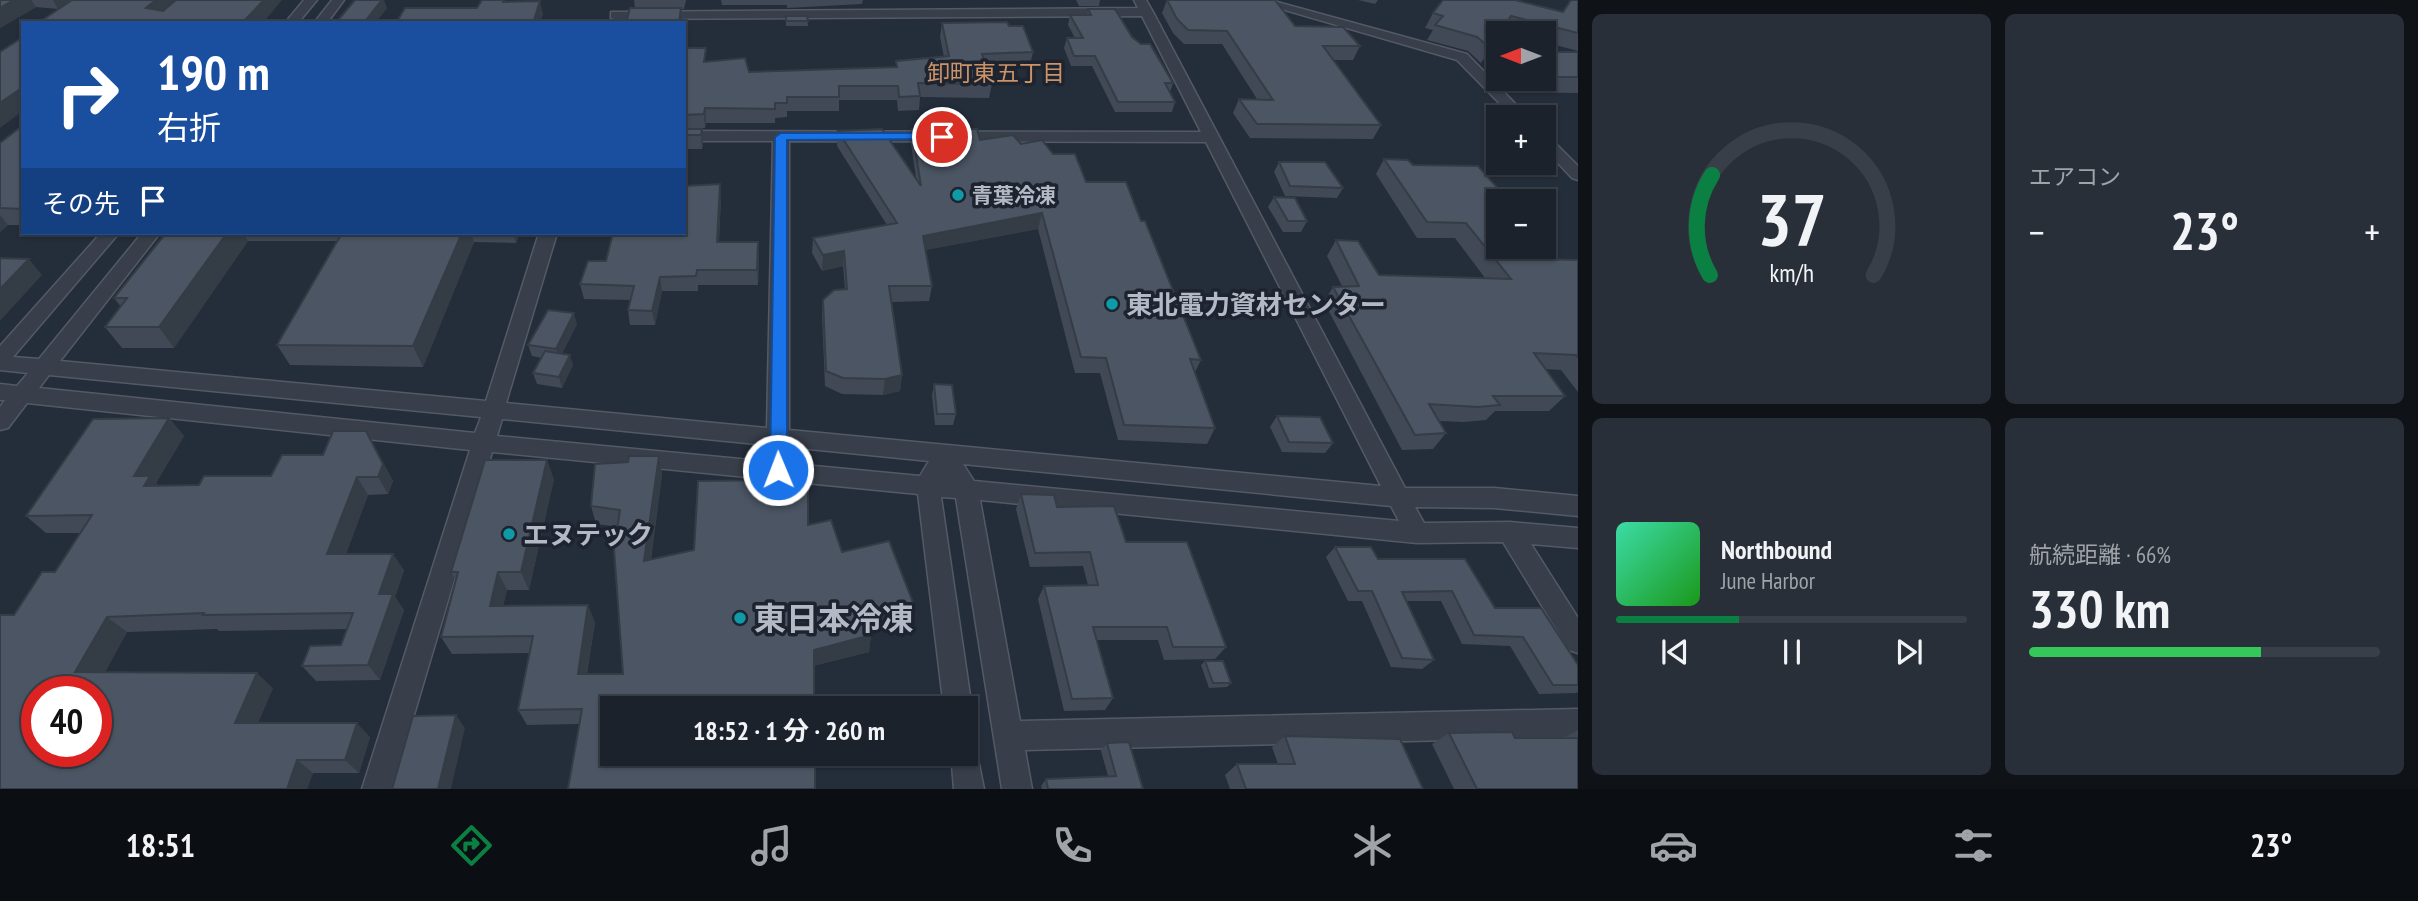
<!DOCTYPE html>
<html lang="ja">
<meta charset="utf-8">
<style>
body{margin:0;font-family:"PT Sans Narrow","Noto Sans JP",sans-serif;background:#282f38;color:#f1f3f6;height:100vh;display:flex;flex-direction:column;font-size:26px;white-space:nowrap}
*{box-sizing:border-box;margin:0}
p{font-size:23px;color:#a0a4a9}
.icon{flex:none;width:38px;height:38px;fill:none;stroke:currentColor;stroke-width:2;stroke-linecap:round;stroke-linejoin:round}
.map{position:relative;flex:1;overflow:hidden}
.details{display:flex;flex-direction:column;gap:14px;padding:14px;background:#0f1318;width:840px}
.details>*{flex:none}
.guide{position:absolute;left:21px;top:21px;width:665px;height:214px;border-radius:0px;box-shadow:0 2px 5px #0004,0 0 0 2px #393f48;background:#1a4fa0;color:#fff;overflow:hidden}
.needle{width:46px;rotate:270deg}
.controls{position:absolute;left:1486px;top:21px;display:grid;gap:14px}
.controls a{display:grid;place-items:center;width:70px;height:70px;border-radius:0px;background:#1b222c;box-shadow:0 2px 5px #0004,0 0 0 2px #393f48;font-size:35px}
.speed{position:absolute;left:21px;top:676px;display:flex;gap:14px;font-size:35px;font-weight:700;text-align:center}
.speed>*{display:grid;place-content:center;width:91px;height:91px;border-radius:50%;background:#1b222c;box-shadow:0 2px 5px #0004,0 0 0 2px #393f48;line-height:1}
.speed .limit{border:10px solid #d22;background:#fff;color:#111}
.pin{position:absolute;display:grid;place-items:center;width:60px;height:60px;color:#fff;margin:-30px;border:4px solid #fff;border-radius:50%;box-shadow:0 2px 7px #0007}
.me{position:absolute;width:77px;margin:-38px;rotate:359deg;stroke-linejoin:round;filter:drop-shadow(0 0 5px #0008)}
.turn{display:flex;align-items:center;gap:24px;height:147px;padding:0 21px;font-size:32px}
.turn .icon{width:91px;height:91px;stroke-width:2.5}
.turn b{display:block;font-size:49px;line-height:60px}
.then{display:flex;align-items:center;height:66px;padding:0 21px;background:#0003;gap:14px;font-size:26px}
.big{font-size:52px;font-weight:700;line-height:1.1}
.details .card{flex:1;display:flex;flex-direction:column;justify-content:center;gap:10px;min-width:0;padding:0 24px;border-radius:10px;background:#282f38}
.details .dial{align-items:center;gap:0}
.dial svg{height:182px;overflow:visible;fill:none;stroke:#393f48;stroke-width:7;stroke-linecap:round;text-anchor:middle}
.dial text{fill:#f1f3f6;stroke:none}
.song{display:flex;align-items:center;gap:21px}
.cover{width:84px;height:84px;border-radius:10px;background:linear-gradient(135deg,hsl(160 70% 55%),hsl(120 70% 35%))}
.played{height:7px;border-radius:4px;background:linear-gradient(90deg,#0b8043 35%,#393f48 35%)}
.keys{display:flex;justify-content:space-around;direction:ltr}
.heat{display:flex;justify-content:space-between;align-items:center;font-size:38px;direction:ltr}
.charge{height:10px;border-radius:5px;background:linear-gradient(90deg,#34c759 66%,#393f48 0)}
.details .tiles{flex:1;display:grid;gap:14px;grid-template-columns:repeat(2,1fr)}
.trip{position:absolute;left:600px;top:696px;width:378px;height:70px;border-radius:0px;background:#1b222c;box-shadow:0 2px 5px #0004,0 0 0 2px #393f48;font-weight:700;line-height:70px;text-align:center}
.dock{display:flex;height:112px;justify-content:space-around;align-items:center;background:#0b0e12;color:#a0a4a9}
.dock .icon{width:49px;height:49px}
.dock .current{color:#0b8043}
.dock b{font-size:32px;color:#f1f3f6}
main{display:flex;flex:1;min-height:0}
.map>svg:first-child{display:block}
.lines{fill:none;stroke-linecap:round;stroke-linejoin:round}
.minor-casing{stroke:#535a65;stroke-width:3}
.minor{fill:#383f4a;fill-rule:evenodd}
.wall{fill:#404955}
.shaded-wall{fill:#343c45}
.building{fill:#4b5563;stroke:#343c45;stroke-width:2;fill-rule:evenodd}
.route{fill:#1a73e8;stroke:#114b97;stroke-width:2}
.culture-dot{fill:#0f9aa8;stroke:#1d242f;stroke-width:2.5}
.labels{text-anchor:middle;dominant-baseline:central;stroke-width:7;stroke-linejoin:round;paint-order:stroke}
.far-poi-label{font-size:21px;font-weight:bold;fill:#b3bac6;stroke:#1d242f;text-anchor:start}
.far-neighbourhood-label{font-size:23px;fill:#cc9368;stroke:#1d242f}
.poi-label{font-size:26px;font-weight:bold;fill:#b3bac6;stroke:#1d242f;text-anchor:start}
.near-poi-label{font-size:32px;font-weight:bold;fill:#b3bac6;stroke:#1d242f;text-anchor:start}
</style>
<main>
<div class="map">
<svg width="1578" height="789" viewBox="0 0 1578 789">
<rect width="100%" height="100%" fill="#242d3a"/>
<g class="lines">
<g class="minor-casing">
<path id="minor" d="M304,0h13l-19,23h-13z
M332,0h12l-17,23h-13z
M1134,0h12l7,12 252,476h89l84,8v20l-84,-8 -79,-1 9,16 86,-1 68,6v20l-47,-4 47,74v35l-9,-3 -66,-108 -86,1 -437,-43 40,221 558,-12v28l-553,13 7,39h-30l-46,-291 -15,-1 31,212 -6,11v-11h-22l-26,-215 -426,-42 -100,337h-30l108,-339 -443,-47 -19,25 -8,2v-23l5,-7h-5v-16l17,2 11,-13 -28,-3v-24l101,-113h18l-106,124 26,2 103,-126h18l-100,128 426,40 53,-168h18l-51,170 261,25 6,-287h-89v-10l517,1 -59,-116 -527,3 -4,-1v-6l527,-4zM789,141l417,1 175,344 -592,-56zM49,375l432,42 -6,16 -436,-45zM502,419l265,26 3,11 8,3 8,-3 3,-9 140,14 -9,15 -423,-40zM963,464l428,42 8,15 -425,-40z
M1250,0h20l197,54 61,63h-15l-56,-57z
M1544,135l5,2 29,29v14l-6,-2 -28,-30z
M966,740l9,4 9,45h-30l-3,-35h15z"/>
</g>
<use href="#minor" class="minor"/>
</g>
<path class="wall" d="M0,0h72l-14,9 -22,-2 -36,21z
M634,0h52l-2,9h-3l1,14h-56l9,-15z
M721,0h142l-1,4 -75,4v-3h-65z
M1076,0h24l-1,6h-20z
M1167,0l128,26 65,20 -7,14h-20l48,65 -8,14 -123,-1 -17,-25 6,-14h18l-35,-55h-38l-11,-11 -11,-20z
M1358,0h20l-3,4z
M1570,0h8v51l-34,-9v-9h-33l-9,-2 -21,32 -13,-12 -41,-11 6,-10 -8,-2 8,-15 130,-1z
M387,8l-12,15h-36l-1,-3z
M1088,9l44,28 41,46 -3,9 5,10 -3,10h-57l-23,-46h-21l-7,-18 3,-10h8l-7,-13 2,-10h17z
M786,16h21l1,10h-22z
M942,23l67,3 24,26 -3,13 -44,2 6,17 -3,14 -69,-1 -1,13 -21,1 -1,-11h-58v11h-52v6l-12,1v5h-69l-1,5 -14,1h11l1,15 -1,5h-18v-101l23,14 42,10 147,-5v-6l48,-4 -4,-20z
M1493,51h5v28h46v-27h34v41l-67,-1 -27,-26z
M23,129v96h-15l-8,7v-89z
M912,129l68,11 41,4 32,10 33,28 55,39 60,139 -6,12 20,56 -8,16 -89,-4 -18,-67h-25l-37,-144 -113,21 7,36 -3,15 -37,1 10,73 -2,16 -17,4 -41,-1 -17,-8 -3,-71 1,-15 22,-11 -2,-23 -21,5 -10,-18 1,-15 74,-13 -50,-79 1,-15 78,47 -5,-34z
M1384,159l29,6 85,36v46l41,12 39,1v132l-17,-22 -16,-1 20,27 -16,15h-54l-9,9 -22,2 -25,-1 7,12 -13,16 -31,1 -78,-148 9,-15 9,-1 -15,-30 9,-16 43,35 106,3 -30,-40h-38l-41,-64z
M1279,162l64,26 -6,10 -52,-2 -11,-24z
M1274,197l33,24 -6,11h-18l-15,-25z
M721,198l-2,44 40,15 -1,28h-60v6h-36l-7,34h-25l-2,-15 2,-10 -46,-1 -4,-15 26,-23z
M166,233h354l-4,10 -42,-1 -51,125 -133,-2 -13,-20 60,-104h-89l-74,107h-52l-17,-21 16,-20 -7,-9z
M577,324l-15,29 11,12 -11,23 -25,-4 -4,-11 9,-15 -10,-2 -4,-11z
M934,384l22,30 -3,11h-18l-3,-30z
M1277,416l56,27 -8,10 -43,-1 -12,-25z
M169,418l15,18 -28,47 3,3 40,-1 72,-9 52,-21 43,-24 27,50 -5,13 -20,1 -22,59 58,16 -9,27 9,13 -24,70 -64,1 -14,-15 39,-21 6,-16 -128,2 -2,-2 -90,3 -22,40 168,16 -15,35 112,14 -11,36h-46l-6,16h-307l14,-174 41,-43 26,-39h-35l-20,-17z
M659,456l3,18 -11,86 157,-35 34,27 68,70 -40,9 1,4 -2,17 -290,72 -52,1 -9,-15 11,-57 -77,1 -11,-17 15,-56 -5,-9 103,-93 -25,111h-22l-4,16 92,16 -8,52h36l-5,-147 -22,-3 -5,-18 37,-44z
M1021,494l36,13 69,35 100,105 -11,12 -51,1 -6,-20h-61l16,58 -8,12 -41,1 -26,-112 6,-13 44,-1 -5,-19 -53,1 -14,-58z
M1335,547l43,12 117,49 83,57v27l-2,1 -37,1 -29,-48 -48,-2 -21,-43h-35l28,59 -12,9 -31,-2 -29,-66h-14l-22,-44z
M1205,661l26,22 -4,4 -18,1 -8,-23z
M1578,730v59h-124l-22,-45 17,-11 66,5h49z
M1285,736l138,53h-193l-5,-14 12,-11h41l-6,-17z
M1107,743l36,46h-101l-1,-3 5,-7 62,-3 -7,-25z"/>
<path class="shaded-wall" d="M14,0h17l5,7 -36,21v-20z
M53,0h19l-14,9z
M156,0h24l-25,23 -9,-15z
M264,0h18l-19,23h-21z
M382,0h2l3,8 -12,15h-8l-1,-3z
M540,1l3,13 -3,9h-7z
M681,8l1,15h-3z
M23,87v24l-23,17v-25z
M705,108l1,15 -1,5 -1,-14z
M702,129l1,15 -1,5 -1,-14z
M720,184l1,14 -3,59 -1,-15z
M1042,213l-4,16 -117,22 2,-15z
M0,215l8,10 -8,7z
M227,233h16l5,8 -74,107 -15,-21z
M462,233h9l3,9 -51,125 -10,-21z
M513,233h7l-4,10z
M758,242l1,15 -1,28 -1,-15z
M844,251l-1,15 -21,5 1,-16z
M29,259l13,16 -42,46v-32z
M660,277l2,14 -7,34 -3,-14z
M574,313l3,11 -18,36 -3,-11z
M570,355l3,10 -11,23 -3,-11z
M902,375l-2,16 -17,4 2,-16z
M169,418l15,18 -28,47 10,10 -6,10 -26,-27z
M366,431l27,50 -5,13 -10,-17z
M659,456l3,18 -14,105 -4,-18z
M547,460l7,19 -25,111 -8,-18z
M357,477l11,18 -28,75 -13,-16z
M393,554l11,16 -9,27 9,13 -24,70 -12,-15 11,-71z
M498,572l9,18 -8,33 -9,-17z
M588,605l7,17 -11,67 -6,-15z
M914,605l-4,17 -48,11 3,-17z
M107,617l20,15 -30,55 -22,-15z
M871,635l-2,17 -56,14 1,-16z
M257,673l16,15 -21,48 -17,-13z
M456,715l9,13 -14,61h-13z
M357,723l13,14 -11,36 -14,-13z
M297,760l16,13 -6,16h-20z"/>
<path class="building" d="M0,0h14l-14,8z
M72,0h84l-10,8 17,3 13,-11h88l-22,23h-204z
M355,0h27l-16,20h-28z
M482,0h22l-1,2 37,-1 -7,22h-137l9,-15h72z
M1167,0h108l20,26 48,1 17,19h-37l58,79 -124,-1 -18,-25 34,1 -46,-69 -39,-1 -11,-11z
M1443,0h72l48,12 8,-12h7v33l-67,-17 -11,17h-2v3l-8,12 -13,-11 -42,-12 8,-9 -10,-3z
M630,8h51l-2,15h-53z
M1088,9h27l17,28 9,7h9l23,39h-8l10,19h-57l-23,-46h-21l-7,-18h16l-13,-23h21z
M786,16h21l1,5h-22z
M1007,22l2,4h14l10,26 -51,2 10,30 -74,-1 2,13 -21,1 -1,-11h-59v11h-52v6h-12v6l-70,-1 -1,6 -20,1v-67h22l-2,14 41,-4 4,14 148,-5 -1,-6 53,-5 -7,-33z
M23,37v50l-23,16v-51z
M1544,52h34v25h-34z
M18,129h5v80l-23,-1v-65z
M684,129h18l-1,6h-17z
M882,129l39,57 -9,-57h65l3,11 33,-5 8,9 21,-4 11,14h22l11,28h40l15,39h4l56,139 -11,-1 25,69 -91,-3 -18,-67 -25,-1 -39,-144 -119,23 9,50h-43l13,89 -17,4 -42,-1 -17,-7 -3,-71 11,-10 13,-1 -3,-38 -21,4 -10,-17 84,-15 -59,-92z
M1384,159l24,1 5,5 65,1 31,35h-11v46h31l10,12 39,1v97l-2,-2 -42,-2 31,43h-72l7,9 -22,2 -49,-3 17,29 -31,2 -82,-148 26,-1 -23,-46 22,1 21,34 132,4 -45,-56 -39,-1z
M1279,162h46l18,26 -53,-2z
M720,184l-3,58h41l-1,28h-60l-1,6 -36,1 -8,34 -24,-1 6,-24 -54,-2 8,-23h18l7,-28h71v-47z
M1274,197l21,1 12,23h-19z
M166,233h61l-68,94h-54l22,-29h-13z
M342,233h120l-49,113 -136,-1z
M0,258l29,1 -29,30z
M548,310l26,3 -18,36 -28,-4z
M545,351l25,4 -11,22 -26,-4z
M934,384l18,1 4,29h-19z
M1277,416l43,1 13,26 -44,-1z
M169,418l-35,58h16l-6,10 55,-1 5,-9h67l11,-21h41l10,-24h33l17,33 -5,13h-21l-30,77h66l-14,40h14l-25,71 -66,1 8,-20 31,-1 12,-32 -150,2 1,-2 -97,4 -32,55 182,1 -22,50h122l-12,37h-48l-10,29h-287v-174h14l28,-43h13l37,-57 -66,1 67,-97zM37,691h59v60h-59z
M629,456h30l-15,105 50,-11 4,-69 79,-1v-10h31v55l23,-5 11,32 47,-11 25,64 -49,11 6,19 -57,15v59h-202v45h203v35h-247l14,-80 -64,1 15,-74 -92,1 17,-65h-7l34,-112h62l-26,112h-23l-8,34 98,-1 -10,69h45l-9,-125 6,-39 -29,-4 4,-42 33,-2z
M1021,494l33,1 3,12 57,-1 12,36h61l39,105h-53l-6,-20h-74l20,71 -41,1 -28,-113 54,-1 -8,-33 -55,1z
M1335,547h36l7,12h87l30,49h46l37,57v20h-25l-30,-48 -49,-2 -22,-44 -50,1 32,68 -32,-2 -30,-67h-14z
M1205,661h18l8,22h-18z
M456,715l-18,74h-46l21,-73z
M1512,732l3,6h63v51h-101l-28,-56z
M1285,736l115,3 23,50h-177l-9,-25h58z
M1129,742l14,47h-95l-2,-10 70,-3 -9,-33z"/>
<path class="route" d="M942,133l6,4 -2,2 -159,1v330l-3,5h-12l-2,-5 5,-333 6,-4z"/>
<g class="culture-dot">
<circle cx="958" cy="195" r="7"/>
<circle cx="1112" cy="304" r="7"/>
<circle cx="509" cy="534" r="7"/>
<circle cx="740" cy="618" r="7"/>
</g>
<g class="labels">
<g class="far-poi-label">
<text x="972" y="195">青葉冷凍</text>
</g>
<g class="far-neighbourhood-label">
<text x="996" y="72">卸町東五丁目</text>
</g>
<g class="poi-label">
<text x="1126" y="304">東北電力資材センター</text>
<text x="523" y="534">エヌテック</text>
</g>
<g class="near-poi-label">
<text x="754" y="618">東日本冷凍</text>
</g>
</g>
</svg>
<div class="controls">
<a><svg class="needle" viewBox="-14 -14 28 28"><path d="M0-13l5 13h-10z" fill="#e53935"/><path d="M0 13l5-13h-10z" fill="#a0a4a9"/></svg></a>
<a>+</a>
<a>−</a>
</div>
<div class="speed"><div class="limit">40</div></div>
<div class="pin" style="left:942px;top:137px;background:#d93025"><svg class="icon" aria-label="arrive" viewBox="0 0 24 24"><path d="M6 21V4h12l-3 4 3 4H6"/></svg></div>
<svg class="me" style="left:778px;top:470px" viewBox="-20 -20 40 40"><circle r="17" fill="#1a73e8" stroke="#fff" stroke-width="3"/><path d="M0-11L8 9 0 5-8 9z" fill="#fff"/></svg>
<div class="trip">18:52 · 1 分 · 260 m</div>
<div class="guide">
<div class="turn"><svg class="icon" aria-label="right" viewBox="0 0 24 24"><path d="M7 20v-9h11M14 6l5 5-5 5"/></svg><div><b>190 m</b>右折</div></div>
<div class="then">その先<svg class="icon" aria-label="arrive" viewBox="0 0 24 24"><path d="M6 21V4h12l-3 4 3 4H6"/></svg></div>
</div>
</div>
<section class="details">
<div class="tiles">
<div class="card dial"><svg viewBox="0 0 100 80">
<path d="M14 69A42 42 0 1 1 86 69"/>
<path d="M14 69A42 42 0 0 1 15 25" stroke="#0b8043"/>
<text x="50" y="56" font-size="32" font-weight="700">37</text>
<text x="50" y="72" font-size="11">km/h</text>
</svg></div>
<div class="card"><p>エアコン</p>
<div class="heat"><a>−</a><b class="big">23°</b><a>+</a></div>
</div>
<div class="card">
<div class="song"><i class="cover"></i><div><b>Northbound</b><p>June Harbor</p></div></div>
<div class="played"></div>
<div class="keys"><svg class="icon" aria-label="previous" viewBox="0 0 24 24"><path d="M18 5L8 12l10 7zM5 5v14"/></svg><svg class="icon" aria-label="pause" viewBox="0 0 24 24"><path d="M8 5v14M16 5v14"/></svg><svg class="icon" aria-label="next" viewBox="0 0 24 24"><path d="M6 5l10 7-10 7zM19 5v14"/></svg></div>
</div>
<div class="card"><p>航続距離 · 66%</p><b class="big">330 km</b><div class="charge"></div></div>
</div>
</section>
</main>
<nav class="dock">
<b>18:51</b>
<svg class="icon current" aria-label="directions" viewBox="0 0 24 24"><path d="M12 3l9 9-9 9-9-9zM9 14v-3h6M13 9l2 2-2 2"/></svg>
<svg class="icon" aria-label="music" viewBox="0 0 24 24"><path d="M9 18V5l10-2v13"/><circle cx="6" cy="18" r="3"/><circle cx="16" cy="16" r="3"/></svg>
<svg class="icon" aria-label="phone" viewBox="0 0 24 24"><path d="M5 4h4l2 5-3 2q2 4 5 5l2-3 5 2v4C11 20 4 13 5 4z"/></svg>
<svg class="icon" aria-label="climate" viewBox="0 0 24 24"><path d="M12 3v18M4 7l16 10M4 17L20 7"/></svg>
<svg class="icon" aria-label="car" viewBox="0 0 24 24"><path d="M5 17H2v-5l4-1 3-4h7l3 4 3 1v5h-3M9 17h6M6 11h13"/><circle cx="7" cy="17" r="2"/><circle cx="17" cy="17" r="2"/></svg>
<svg class="icon" aria-label="filters" viewBox="0 0 24 24"><path d="M4 7h16M4 17h16"/><circle cx="9" cy="7" r="2"/><circle cx="15" cy="17" r="2"/></svg>
<b>23°</b>
</nav>
